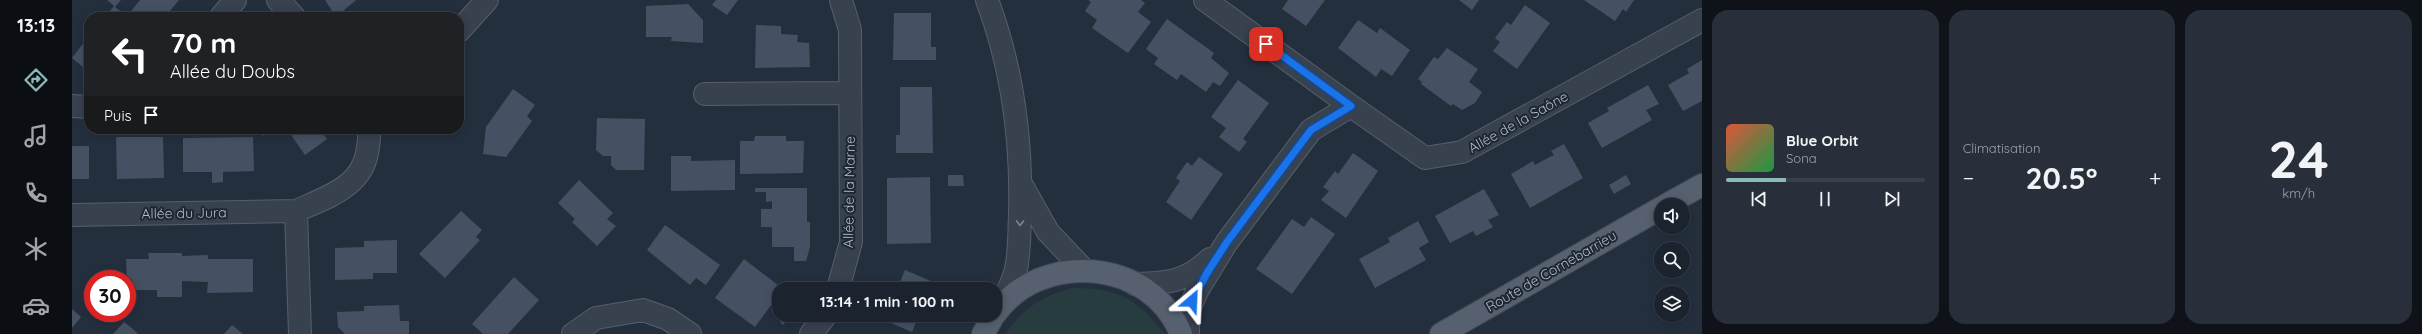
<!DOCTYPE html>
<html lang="fr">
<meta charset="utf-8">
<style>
body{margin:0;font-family:Quicksand,sans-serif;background:#282f3a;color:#f1f3f6;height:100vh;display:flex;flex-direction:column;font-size:15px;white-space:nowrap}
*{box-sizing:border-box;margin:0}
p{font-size:13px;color:#a0a4aa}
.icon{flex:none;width:22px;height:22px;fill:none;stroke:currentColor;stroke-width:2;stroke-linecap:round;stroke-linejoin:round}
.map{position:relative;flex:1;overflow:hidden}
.details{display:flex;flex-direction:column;gap:10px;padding:10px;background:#0f1319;width:720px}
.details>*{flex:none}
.hud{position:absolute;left:12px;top:12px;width:380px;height:122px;border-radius:16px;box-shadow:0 2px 10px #0003,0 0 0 1px #39404a;background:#202124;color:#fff;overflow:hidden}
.tools{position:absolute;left:1582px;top:198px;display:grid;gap:8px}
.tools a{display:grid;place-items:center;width:36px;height:36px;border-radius:50%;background:#1b232e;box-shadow:0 2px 10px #0003,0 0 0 1px #39404a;font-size:20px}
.speed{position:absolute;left:12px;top:270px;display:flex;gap:8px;font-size:20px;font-weight:700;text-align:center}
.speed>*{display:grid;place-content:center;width:52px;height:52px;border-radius:50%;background:#1b232e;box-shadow:0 2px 10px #0003,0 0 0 1px #39404a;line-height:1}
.speed .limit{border:6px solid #d22;background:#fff;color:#111}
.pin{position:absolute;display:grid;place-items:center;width:34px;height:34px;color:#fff;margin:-17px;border-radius:8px;box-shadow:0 2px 6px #0006}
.me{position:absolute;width:44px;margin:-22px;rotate:26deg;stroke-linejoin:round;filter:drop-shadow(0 0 3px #0008)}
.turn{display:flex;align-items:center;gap:14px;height:84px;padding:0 20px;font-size:18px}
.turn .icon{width:52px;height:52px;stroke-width:2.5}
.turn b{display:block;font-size:28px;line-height:34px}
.then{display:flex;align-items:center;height:38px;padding:0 20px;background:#0003;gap:8px;font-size:15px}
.big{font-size:30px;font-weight:700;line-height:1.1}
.details .widget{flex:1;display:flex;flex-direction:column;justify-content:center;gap:6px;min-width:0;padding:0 14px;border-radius:16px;background:#282f3a}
.details .dial{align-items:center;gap:0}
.dial b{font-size:52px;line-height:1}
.song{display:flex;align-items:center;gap:12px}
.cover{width:48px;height:48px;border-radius:6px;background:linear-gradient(135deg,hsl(10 70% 55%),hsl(140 70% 35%))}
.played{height:4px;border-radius:2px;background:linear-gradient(90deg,#8bbbb9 30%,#39404a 30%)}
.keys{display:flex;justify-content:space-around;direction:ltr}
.heat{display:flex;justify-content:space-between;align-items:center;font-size:22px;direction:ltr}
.details .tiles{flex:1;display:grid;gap:10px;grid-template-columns:repeat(3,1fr)}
.trip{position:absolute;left:700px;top:282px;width:230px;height:40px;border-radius:16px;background:#1b232e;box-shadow:0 2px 10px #0003,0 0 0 1px #39404a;font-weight:700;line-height:40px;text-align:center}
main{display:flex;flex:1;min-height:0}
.tabs{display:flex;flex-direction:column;width:72px;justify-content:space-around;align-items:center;background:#0b0e12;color:#a0a4aa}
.tabs .icon{width:28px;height:28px}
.tabs .selected{color:#8bbbb9}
.tabs b{font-size:18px;color:#f1f3f6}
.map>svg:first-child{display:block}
.green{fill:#263c3f}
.building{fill:#455162}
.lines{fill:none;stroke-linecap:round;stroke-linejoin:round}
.minor-casing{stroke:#565f6c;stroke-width:24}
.major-casing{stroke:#414a57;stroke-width:24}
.minor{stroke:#38414e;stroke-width:22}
.major{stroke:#56606e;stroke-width:22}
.oneway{stroke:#7c8592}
.route-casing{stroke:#114b97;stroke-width:10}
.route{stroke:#1a73e8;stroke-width:7}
.labels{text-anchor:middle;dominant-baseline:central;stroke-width:4;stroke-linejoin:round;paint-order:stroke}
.street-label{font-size:14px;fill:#b4bcc9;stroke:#1d2633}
</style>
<main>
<nav class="tabs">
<b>13:13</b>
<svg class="icon selected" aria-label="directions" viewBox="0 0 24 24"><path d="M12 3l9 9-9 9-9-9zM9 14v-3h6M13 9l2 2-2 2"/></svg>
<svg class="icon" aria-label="music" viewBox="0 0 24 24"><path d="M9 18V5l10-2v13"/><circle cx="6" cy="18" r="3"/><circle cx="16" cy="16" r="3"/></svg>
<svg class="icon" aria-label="phone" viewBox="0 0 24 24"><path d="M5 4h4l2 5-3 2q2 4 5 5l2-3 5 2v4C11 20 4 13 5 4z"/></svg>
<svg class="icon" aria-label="climate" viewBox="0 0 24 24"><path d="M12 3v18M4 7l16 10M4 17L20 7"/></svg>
<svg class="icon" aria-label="car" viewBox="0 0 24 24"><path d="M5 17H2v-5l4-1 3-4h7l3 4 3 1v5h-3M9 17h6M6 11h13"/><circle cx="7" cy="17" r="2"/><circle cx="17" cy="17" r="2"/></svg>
</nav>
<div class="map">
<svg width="1630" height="334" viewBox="0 0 1630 334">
<rect width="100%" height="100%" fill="#242f3e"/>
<path class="green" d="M999,288c46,0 65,9 94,46h-160c20,-27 34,-36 66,-46z"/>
<path class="building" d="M35,0h14l-6,7 12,9 13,-16h39l-14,17h-60l9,-11z
M253,0h31l-20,17z
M644,0h22l-11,15 -15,-10z
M1016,0h53l4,3 -7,9 13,10 -23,31 -36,-25 5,-8 -12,-9 6,-9z
M1216,0h37l-19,26 -24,-17z
M1387,0h20l-7,10z
M1512,0h50l-8,12 -3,-3 -8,12z
M616,4l15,16v23l-32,-2 1,-4h-26v-31z
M1453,5l25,18 -33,46 -24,-18 7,-9 -5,-4 12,-16 4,3z
M822,13h37v34h5v13h-43z
M1095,19l47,34 -3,5 18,15 -9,13 -7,-4 -7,10 -25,-18 -4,6 -23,-16 4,-6 -12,-9z
M1286,20l19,13 3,-5 30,22 -18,26 -11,-7 -5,8 -38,-29z
M684,25l25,1v8l17,1 -1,7 12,1 1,24 -55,1z
M17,36v36l-17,-14z
M1375,48l31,21 -9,13 13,10 -7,11 -13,7 -9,-6 -2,2 -30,-22 1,-2 -4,-3 16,-22 4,2z
M1630,60v41l-19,10 -15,-26 21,-12 -2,-4z
M1166,80l31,23 -26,36 4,3 -8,10 -20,-15 7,-9 -15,-11z
M1576,85l11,19 -13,6 6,10 -50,28 -14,-25 21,-12 -2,-3z
M828,87h32l1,66h-37v-18h4z
M441,89l22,16 -8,11 5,5 -26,36 -23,-3 3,-27z
M525,118l48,1 -1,51h-28l-5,-5v-9h-8l-7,-6z
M186,129h15l-10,7z
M215,129h33l7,10 -22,16z
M683,136h31v5h18l-1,32 -63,1v-33h14z
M44,137h47l1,41 -47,1z
M181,137l1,34 -31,1v10l-11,1v-11h-29v-34z
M1492,144l19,34 -53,30 -19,-34 22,-13 2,4 9,-5 10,-5 -3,-4z
M0,146h17v33h-17z
M1281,153l25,18 -32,47 -25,-18 8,-9 -6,-4 12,-16 3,3z
M599,156h20v5l44,-1v30l-64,1z
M1127,157l24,17 -32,46 -25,-18 14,-21 -4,-3 11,-16 5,4z
M876,175h15l1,11h-16z
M1554,175l5,9 -17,10 -5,-9z
M858,177l1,66 -44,1v-66z
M507,180l34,33 -6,6 9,7 -19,20 -25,-24 3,-3 -17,-16z
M683,188h52v34h3v25l-4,14h-12v-14h-22v-20h-11v-18h11v-8l-6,1v-10h-11z
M1412,189l15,26 -11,5 5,7 -17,9 -3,-5 -23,12 -15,-27z
M389,211l21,19 -6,7 4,3 -35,38 -26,-24z
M1239,217l24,17 -43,60 -36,-25 36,-50 12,8z
M1346,221l11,21 -10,6 7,12 -51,28 -16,-29 31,-17 -2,-4z
M593,225l55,40 -14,20 -10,-7 -6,7 -43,-35z
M325,240v33h-24v6l-38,1v-32l29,-1v-6z
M76,253h34v3l26,-1v4h45v33l-46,1 1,-11 -26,-1v16h-25v-7h-30l-1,-31h23z
M672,259l39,30h-4v5l-24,33 -40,-29z
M833,270l28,12 -3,7h-33z
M442,277l25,23 -31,34h-25l-11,-10z
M327,305l1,16h9v13h-64l-7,-7 -1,-15 27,-1v-5z
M0,309l9,8 -9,11z
M713,315h6l-8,10 -3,-3z
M814,315h33l-7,17 -28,-12z
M52,322l10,8 4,4h-25z
M160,325l11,9h-19z"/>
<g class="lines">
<g class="minor-casing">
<path id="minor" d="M206,0l16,17
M915,0c26,69 35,142 33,215 -1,19 0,40 -5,58 -4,12 -9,23 -15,33
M1133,0l146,106
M149,17l14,-17
M387,31l28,-31
M633,94l145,-1
M0,106l17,1
M949,184l27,48 36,38
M0,215l224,-4
M1063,284c33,-1 51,-2 75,-25
M766,289l13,-47 -1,-212 -9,-30
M228,334l-4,-123c31,-14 68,-24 72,-64 1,-6 2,-12 0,-18
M501,334l23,-16 47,-8 25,9 22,15
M739,334l15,-19
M1116,334v-22l9,-21 30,-49 84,-112 40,-24 74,52 37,-6 240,-132"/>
</g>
<g class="major-casing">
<path id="major" d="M1594,205l36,-20
M923,314c46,-64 156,-56 186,20
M911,334l11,-19
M1369,334l220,-126"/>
</g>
<use href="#minor" class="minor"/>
<use href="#major" class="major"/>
</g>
<defs><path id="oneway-chevron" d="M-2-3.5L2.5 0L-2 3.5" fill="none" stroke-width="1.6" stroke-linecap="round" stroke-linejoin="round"/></defs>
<use class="oneway" href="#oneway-chevron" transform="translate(948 223) rotate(92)"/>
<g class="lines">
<g class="route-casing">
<path id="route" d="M1120,301l15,-28 20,-31 84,-112 40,-24 -85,-62"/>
</g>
<use href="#route" class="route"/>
</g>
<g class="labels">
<g class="street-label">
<text transform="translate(1446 122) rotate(-29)">Allée de la Saône</text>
<text transform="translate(777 192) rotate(-89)">Allée de la Marne</text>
<text transform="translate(112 213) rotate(-1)">Allée du Jura</text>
<text transform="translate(1479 271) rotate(-30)">Route de Cornebarrieu</text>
</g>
</g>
</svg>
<div class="tools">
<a><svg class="icon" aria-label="sound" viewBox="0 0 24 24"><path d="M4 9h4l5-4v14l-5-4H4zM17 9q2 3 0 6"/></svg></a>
<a><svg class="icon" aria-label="search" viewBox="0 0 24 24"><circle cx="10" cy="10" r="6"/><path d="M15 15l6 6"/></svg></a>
<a><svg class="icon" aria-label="layers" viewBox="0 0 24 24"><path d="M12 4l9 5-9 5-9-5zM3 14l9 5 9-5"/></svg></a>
</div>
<div class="speed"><div class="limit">30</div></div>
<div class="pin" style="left:1194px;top:44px;background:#d93025"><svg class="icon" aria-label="arrive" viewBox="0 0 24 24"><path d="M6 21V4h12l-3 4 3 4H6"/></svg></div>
<svg class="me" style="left:1120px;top:301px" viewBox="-20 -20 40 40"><path d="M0-17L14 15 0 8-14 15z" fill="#1a73e8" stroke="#fff" stroke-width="4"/></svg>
<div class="trip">13:14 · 1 min · 100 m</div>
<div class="hud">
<div class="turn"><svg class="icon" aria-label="left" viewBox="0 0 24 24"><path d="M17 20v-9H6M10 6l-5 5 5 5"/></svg><div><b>70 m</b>Allée du Doubs</div></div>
<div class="then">Puis<svg class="icon" aria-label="arrive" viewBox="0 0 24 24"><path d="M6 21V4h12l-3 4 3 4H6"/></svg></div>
</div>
</div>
<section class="details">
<div class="tiles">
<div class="widget">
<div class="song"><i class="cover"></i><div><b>Blue Orbit</b><p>Sona</p></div></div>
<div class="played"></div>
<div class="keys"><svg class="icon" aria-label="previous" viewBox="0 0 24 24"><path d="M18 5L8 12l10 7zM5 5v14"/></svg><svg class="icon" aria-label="pause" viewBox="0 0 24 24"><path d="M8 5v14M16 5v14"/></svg><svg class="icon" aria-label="next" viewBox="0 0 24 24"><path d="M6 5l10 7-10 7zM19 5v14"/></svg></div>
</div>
<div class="widget"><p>Climatisation</p>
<div class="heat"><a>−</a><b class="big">20.5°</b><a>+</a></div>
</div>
<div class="widget dial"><b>24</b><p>km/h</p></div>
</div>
</section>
</main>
